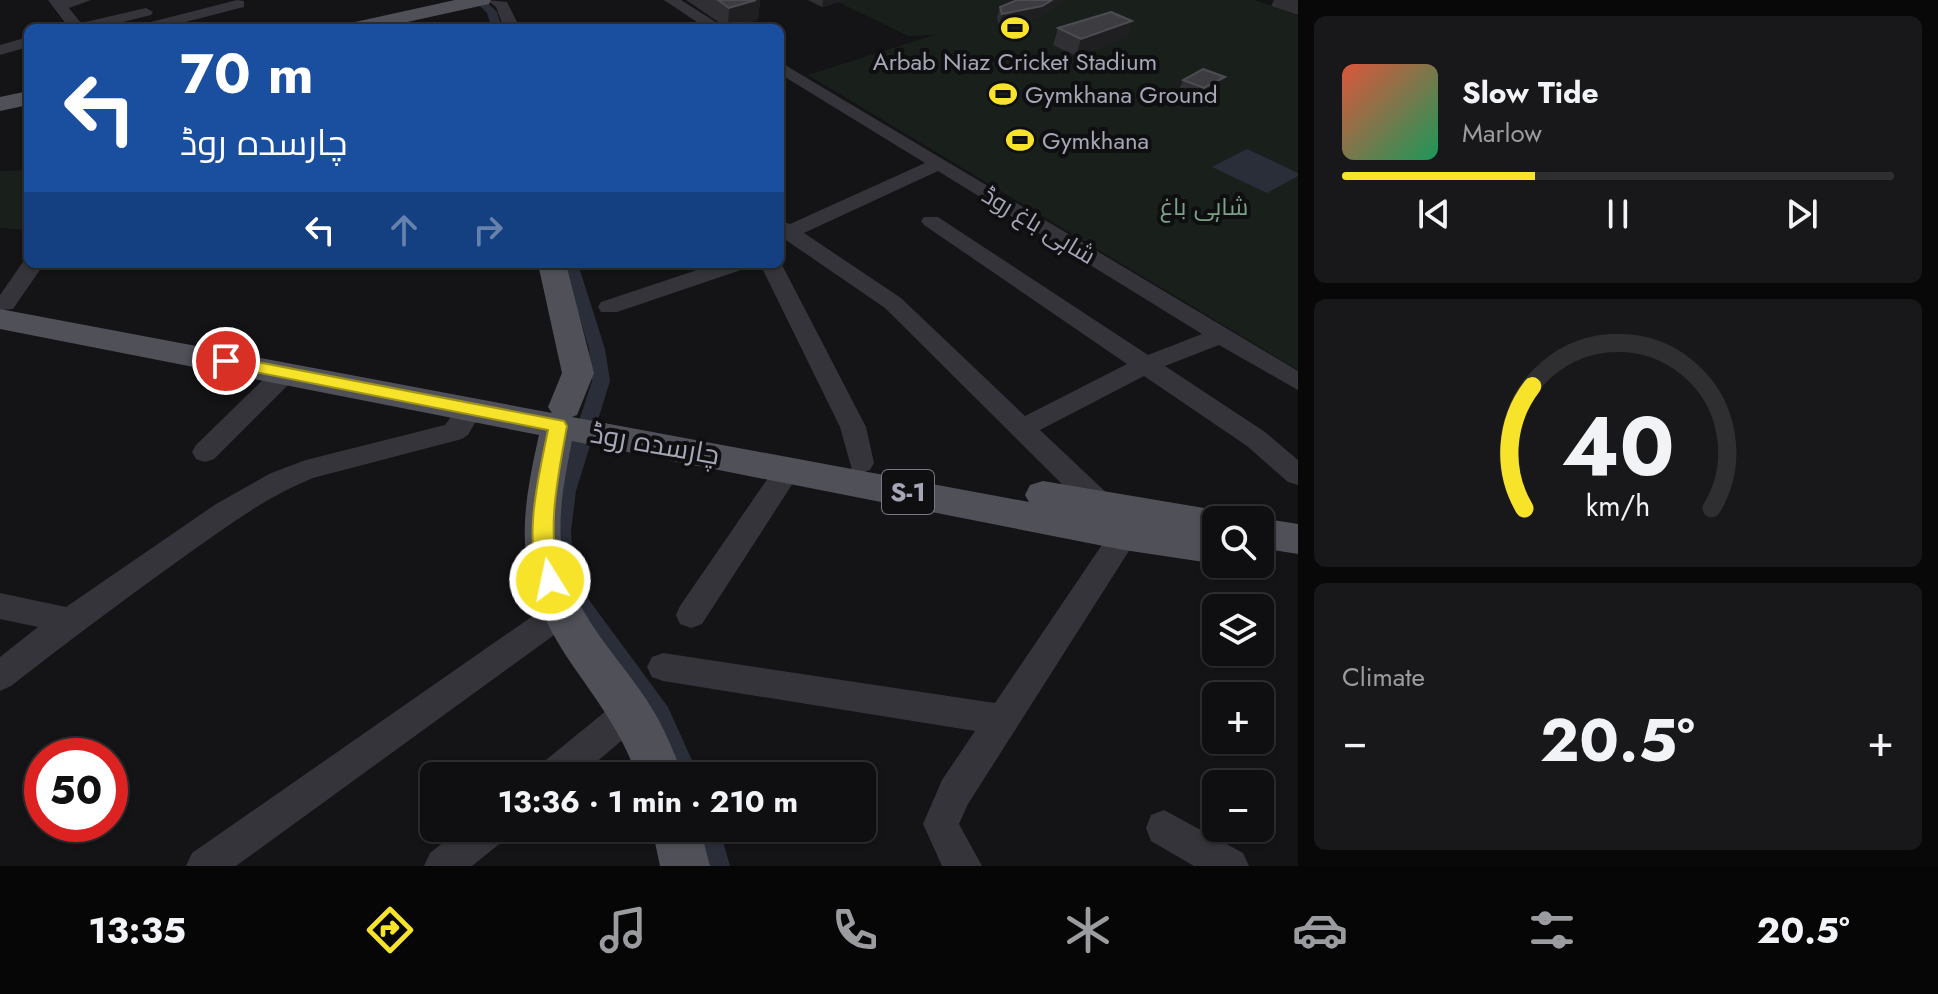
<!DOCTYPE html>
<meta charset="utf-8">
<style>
body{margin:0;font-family:Jost,Cairo,sans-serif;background:#181719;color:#f1f3f6;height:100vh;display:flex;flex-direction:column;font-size:30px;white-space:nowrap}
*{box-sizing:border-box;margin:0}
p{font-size:26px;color:#9b9c9f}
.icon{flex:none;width:44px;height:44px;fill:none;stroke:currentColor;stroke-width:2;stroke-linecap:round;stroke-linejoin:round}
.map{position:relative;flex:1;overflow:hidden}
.details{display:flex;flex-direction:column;gap:16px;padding:16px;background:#080809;width:640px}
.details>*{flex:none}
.top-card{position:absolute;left:24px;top:24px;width:760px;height:244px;border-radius:12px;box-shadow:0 2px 6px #0004,0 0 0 2px #2f2e30;background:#1a4fa0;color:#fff;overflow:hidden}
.controls{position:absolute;left:1202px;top:506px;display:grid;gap:16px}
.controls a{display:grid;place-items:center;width:72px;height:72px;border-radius:12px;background:#0f0e10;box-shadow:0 2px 6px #0004,0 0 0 2px #2f2e30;font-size:40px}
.speed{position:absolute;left:24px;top:738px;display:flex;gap:16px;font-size:40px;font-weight:700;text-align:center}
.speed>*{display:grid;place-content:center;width:104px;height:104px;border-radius:50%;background:#0f0e10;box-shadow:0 2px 6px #0004,0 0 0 2px #2f2e30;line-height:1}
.speed .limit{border:12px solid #d22;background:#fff;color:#111}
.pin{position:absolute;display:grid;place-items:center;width:68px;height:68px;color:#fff;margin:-34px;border:4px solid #fff;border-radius:50%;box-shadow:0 2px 8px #0007}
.me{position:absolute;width:88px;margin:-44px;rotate:350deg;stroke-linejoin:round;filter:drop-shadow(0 0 6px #0008)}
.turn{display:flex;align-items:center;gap:28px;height:168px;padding:0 24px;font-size:36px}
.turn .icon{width:104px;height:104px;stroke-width:2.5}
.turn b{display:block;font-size:56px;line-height:68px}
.lanes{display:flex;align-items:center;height:76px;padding:0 24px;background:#0003;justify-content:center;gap:40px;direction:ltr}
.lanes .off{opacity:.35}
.big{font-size:60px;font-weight:700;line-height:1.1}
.details .card{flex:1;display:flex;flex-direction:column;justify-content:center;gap:12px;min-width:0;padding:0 28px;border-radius:12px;background:#181719}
.details .dial{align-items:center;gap:0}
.dial svg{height:208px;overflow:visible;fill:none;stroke:#2f2e30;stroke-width:7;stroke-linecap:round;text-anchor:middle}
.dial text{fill:#f1f3f6;stroke:none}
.song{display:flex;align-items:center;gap:24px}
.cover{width:96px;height:96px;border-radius:12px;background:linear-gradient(135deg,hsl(10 70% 55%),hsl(150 70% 35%))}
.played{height:8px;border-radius:4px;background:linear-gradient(90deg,#f6e32a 35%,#2f2e30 35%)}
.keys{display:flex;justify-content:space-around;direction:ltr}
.heat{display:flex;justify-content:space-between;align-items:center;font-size:44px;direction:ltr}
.trip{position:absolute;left:420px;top:762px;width:456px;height:80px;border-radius:12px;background:#0f0e10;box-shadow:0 2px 6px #0004,0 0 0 2px #2f2e30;font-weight:700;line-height:80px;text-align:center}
.menu{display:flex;height:128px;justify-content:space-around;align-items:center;background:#060606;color:#9b9c9f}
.menu .icon{width:56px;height:56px}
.menu .selected{color:#f6e32a}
.menu b{font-size:36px;color:#f1f3f6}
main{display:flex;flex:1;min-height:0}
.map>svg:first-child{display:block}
.green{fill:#19201c}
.water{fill:#292e39}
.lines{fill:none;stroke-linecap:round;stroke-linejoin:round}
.canal{fill:#292e39;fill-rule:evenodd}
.minor{fill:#35343a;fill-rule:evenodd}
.major{fill:#505059;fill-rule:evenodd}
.wall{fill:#302f33}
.shaded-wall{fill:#1f1e21}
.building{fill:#3c3c41;stroke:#4d4c53;stroke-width:2}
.route{fill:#f6e32a;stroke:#a0941b;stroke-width:2}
.labels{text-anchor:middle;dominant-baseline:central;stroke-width:8;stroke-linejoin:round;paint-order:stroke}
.far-poi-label{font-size:24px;fill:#a5a6b6;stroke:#0f0e10;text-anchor:start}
.far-park-label{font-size:24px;fill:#7ba287;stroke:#0f0e10}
.far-street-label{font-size:24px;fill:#a5a6b6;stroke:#0f0e10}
.shield{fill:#0f0e10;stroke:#787884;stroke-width:2}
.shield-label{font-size:26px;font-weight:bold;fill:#a5a6b6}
.street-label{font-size:28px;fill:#a5a6b6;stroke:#0f0e10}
</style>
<main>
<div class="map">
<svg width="1298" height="866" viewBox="0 0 1298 866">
<rect width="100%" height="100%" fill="#141315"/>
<path class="green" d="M834,0h421l43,16v354l-490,-295 126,-40 -26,1z
M28,170v60l-28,-2v-57z"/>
<path class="water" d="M1247,149l51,24v3l-31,17 -55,-26z"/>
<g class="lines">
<path class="canal" d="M474,0h11l12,12 5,16h-10l-5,-15z
M564,264h14l27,85 5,32 -34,110 -5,40 2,37 16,32 79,107 31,69h-24l-23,-54 -78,-110 -21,-44 -2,-37 5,-40 36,-110 -3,-32z
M693,828h26l11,38h-26z"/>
<path class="minor" d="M48,0h43l-22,8 12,15 65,-15 7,4 -2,3 -52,13h-30z
M237,0l7,1v6l-82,21h-26l3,-3z
M487,0l20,2 13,26h-16l-8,-21z
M664,0h17l44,28h-19z
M28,37v10l-28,8v-10z
M780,62l518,309v19l-79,-45 -54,21 100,66 33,28v25l-10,-3 -41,-36 -103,-70 -104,54 72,68 4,8 -4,8 -10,3 -10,-3 -207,-206 -105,-72v-15l10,3 135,-61 -145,-89zM938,171l264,163 -54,21 -210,-138h-14l-3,4 3,4 203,139 -102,52 -124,-118 -97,-65z
M25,259h3v5h16l-31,45 -13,1v-15z
M780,261l86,166 8,36 -4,7 -9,3 -9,-3 -12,-43 -80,-163h20z
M715,264h32l-3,5 -127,43h-16l-3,-5 3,-5z
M285,365l9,2 3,6 -3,6 -80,80 -9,3 -9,-3 -4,-7 4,-7 80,-78z
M470,400l9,3 4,6 -15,26 -6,4 -149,39c-50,20 -92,53 -135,83 -57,41 -112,82 -167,125l-11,5v-34l38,-30 -38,-8v-26l66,14 150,-103 55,-31 35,-13 139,-35 16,-22z
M789,459l10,3 3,7 -100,155 -11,4 -11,-4 -4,-9 4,-9 99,-144z
M1124,524l10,3 4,8 -4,8 -166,261 -9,20 23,42h-40l-19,-42 19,-44 33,-49 -312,-50 -11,-4 -5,-10 5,-10 11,-4 332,50 119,-176z
M561,600l11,4 4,9 -4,9 -336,244h-50l6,-13 358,-249z
M629,698l12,4 5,11 -5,11 -61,52h-45l6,-12 76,-62z
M1164,810l79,43 6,13h-55l-43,-25 -5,-13 5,-13z
M461,828h47l-5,13 -31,25h-48l6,-13z"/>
<path class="major" d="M455,0h36l-2,4 -109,24h-37l3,-4z
M28,91v14l-28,6v-14z
M538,264h28l28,109 -17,42 -5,2 457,85 -4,-7 5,-10 13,-4 173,29 13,5 3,5h-16l1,44 -93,-14 -552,-109c-7,36 -15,73 -10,110 8,59 52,100 84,148 16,24 27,50 37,77h-46c-14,-41 -39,-74 -64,-110 -58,-85 -56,-134 -34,-231l-539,-106v-20l552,104 -4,-6 14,-34z
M1260,518l38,6v30l-38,-6v-28h-6z
M652,828h48l10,38h-50z"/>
</g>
<path class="wall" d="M686,0h74l-2,20 -31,8z
M808,0h39l-25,7z
M1274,0h24v15l-27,-9z
M1060,4l-21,13 -40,8 -2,-7 3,-11z
M1132,21l-6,16 -50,19 -23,-11 5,-17z
M1183,80l34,14 -21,11 -20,-8z"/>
<path class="shaded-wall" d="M756,0h4l-2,20 -30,8 1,-20z
M823,0h24l-25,7z
M1052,0h11l-3,4 -21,13 -40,8 3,-11z
M1132,21l-6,16 -50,19 5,-17z
M1225,77l-8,17 -21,11 8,-17z"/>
<path class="building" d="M718,0h38l-27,8z
M1017,0h35l-10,6 -40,8 -2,-7z
M1111,12l21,9 -51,18 -23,-11z
M1203,69l22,8 -21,11 -21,-8z"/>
<path class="route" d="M226,356l338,65 3,5c-9,51 -21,103 -7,154l-3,6 -7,2 -7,-2c-22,-43 -4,-110 5,-156l-328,-65 -3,-4 3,-4z"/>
<defs>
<g id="stadium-bare" transform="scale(2.16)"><path d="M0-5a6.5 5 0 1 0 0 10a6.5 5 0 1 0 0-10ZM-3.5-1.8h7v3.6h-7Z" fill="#f6e32a" stroke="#0f0e10" stroke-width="2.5" paint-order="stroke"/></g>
</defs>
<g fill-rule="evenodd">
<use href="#stadium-bare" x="1015" y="28"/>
<use href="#stadium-bare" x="1003" y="94"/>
<use href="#stadium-bare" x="1020" y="140"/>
</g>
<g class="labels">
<g class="far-poi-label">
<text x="1015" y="61" text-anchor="middle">Arbab Niaz Cricket Stadium</text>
<text x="1025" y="94">Gymkhana Ground</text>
<text x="1042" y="140">Gymkhana</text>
</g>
<g class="far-park-label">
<text x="1204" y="206">شاہی باغ</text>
</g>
<g class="far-street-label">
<text transform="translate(1039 225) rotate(31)">شاہی باغ روڈ</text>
</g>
<rect class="shield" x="882" y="470" width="52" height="44" rx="6"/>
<g class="shield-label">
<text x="908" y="492">S-1</text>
</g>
<g class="street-label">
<text transform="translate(655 444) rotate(10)">چارسدہ روڈ</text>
</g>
</g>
</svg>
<div class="controls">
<a><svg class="icon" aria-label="search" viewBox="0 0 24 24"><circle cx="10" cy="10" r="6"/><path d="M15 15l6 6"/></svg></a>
<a><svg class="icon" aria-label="layers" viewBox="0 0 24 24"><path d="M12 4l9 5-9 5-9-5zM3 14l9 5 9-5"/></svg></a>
<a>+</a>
<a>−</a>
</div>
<div class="speed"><div class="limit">50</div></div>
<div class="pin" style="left:226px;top:361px;background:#d93025"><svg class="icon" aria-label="arrive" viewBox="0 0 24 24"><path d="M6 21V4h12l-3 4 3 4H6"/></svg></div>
<svg class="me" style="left:550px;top:580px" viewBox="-20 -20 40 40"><circle r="17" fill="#f6e32a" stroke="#fff" stroke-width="3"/><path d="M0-11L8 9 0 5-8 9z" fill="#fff"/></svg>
<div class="trip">13:36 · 1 min · 210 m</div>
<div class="top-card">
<div class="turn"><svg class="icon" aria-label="left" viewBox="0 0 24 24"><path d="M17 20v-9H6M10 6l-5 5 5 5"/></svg><div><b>70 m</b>چارسدہ روڈ</div></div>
<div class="lanes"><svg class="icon" aria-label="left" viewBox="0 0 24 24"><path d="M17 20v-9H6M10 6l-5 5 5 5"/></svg><svg class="icon off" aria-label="ahead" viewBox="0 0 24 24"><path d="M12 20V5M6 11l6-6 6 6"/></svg><svg class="icon off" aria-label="right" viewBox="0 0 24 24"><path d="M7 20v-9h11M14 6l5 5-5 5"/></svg></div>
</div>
</div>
<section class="details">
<div class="card">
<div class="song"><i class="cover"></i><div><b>Slow Tide</b><p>Marlow</p></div></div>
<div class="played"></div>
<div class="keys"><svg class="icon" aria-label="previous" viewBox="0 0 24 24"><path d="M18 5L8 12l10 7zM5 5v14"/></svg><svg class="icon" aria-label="pause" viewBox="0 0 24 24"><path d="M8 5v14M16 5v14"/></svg><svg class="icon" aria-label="next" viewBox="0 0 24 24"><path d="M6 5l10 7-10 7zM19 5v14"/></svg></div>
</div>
<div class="card dial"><svg viewBox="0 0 100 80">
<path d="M14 69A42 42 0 1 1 86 69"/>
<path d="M14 69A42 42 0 0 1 17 22" stroke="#f6e32a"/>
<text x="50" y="56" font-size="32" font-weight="700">40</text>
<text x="50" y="72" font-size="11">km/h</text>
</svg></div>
<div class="card"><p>Climate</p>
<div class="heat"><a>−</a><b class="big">20.5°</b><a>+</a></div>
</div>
</section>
</main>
<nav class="menu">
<b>13:35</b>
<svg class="icon selected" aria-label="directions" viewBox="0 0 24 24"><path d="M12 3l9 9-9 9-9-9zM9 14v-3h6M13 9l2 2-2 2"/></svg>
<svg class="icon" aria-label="music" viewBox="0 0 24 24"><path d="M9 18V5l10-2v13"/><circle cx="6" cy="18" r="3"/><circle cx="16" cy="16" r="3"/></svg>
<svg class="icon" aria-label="phone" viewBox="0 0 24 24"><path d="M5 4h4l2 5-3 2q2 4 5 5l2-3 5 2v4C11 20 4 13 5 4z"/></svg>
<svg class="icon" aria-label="climate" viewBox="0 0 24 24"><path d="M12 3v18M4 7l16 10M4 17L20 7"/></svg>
<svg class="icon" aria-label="car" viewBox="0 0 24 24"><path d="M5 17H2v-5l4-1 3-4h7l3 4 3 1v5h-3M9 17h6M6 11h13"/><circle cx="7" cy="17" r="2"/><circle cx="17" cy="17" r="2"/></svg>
<svg class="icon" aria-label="filters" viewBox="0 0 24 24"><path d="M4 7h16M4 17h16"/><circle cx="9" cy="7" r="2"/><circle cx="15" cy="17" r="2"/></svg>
<b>20.5°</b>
</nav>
